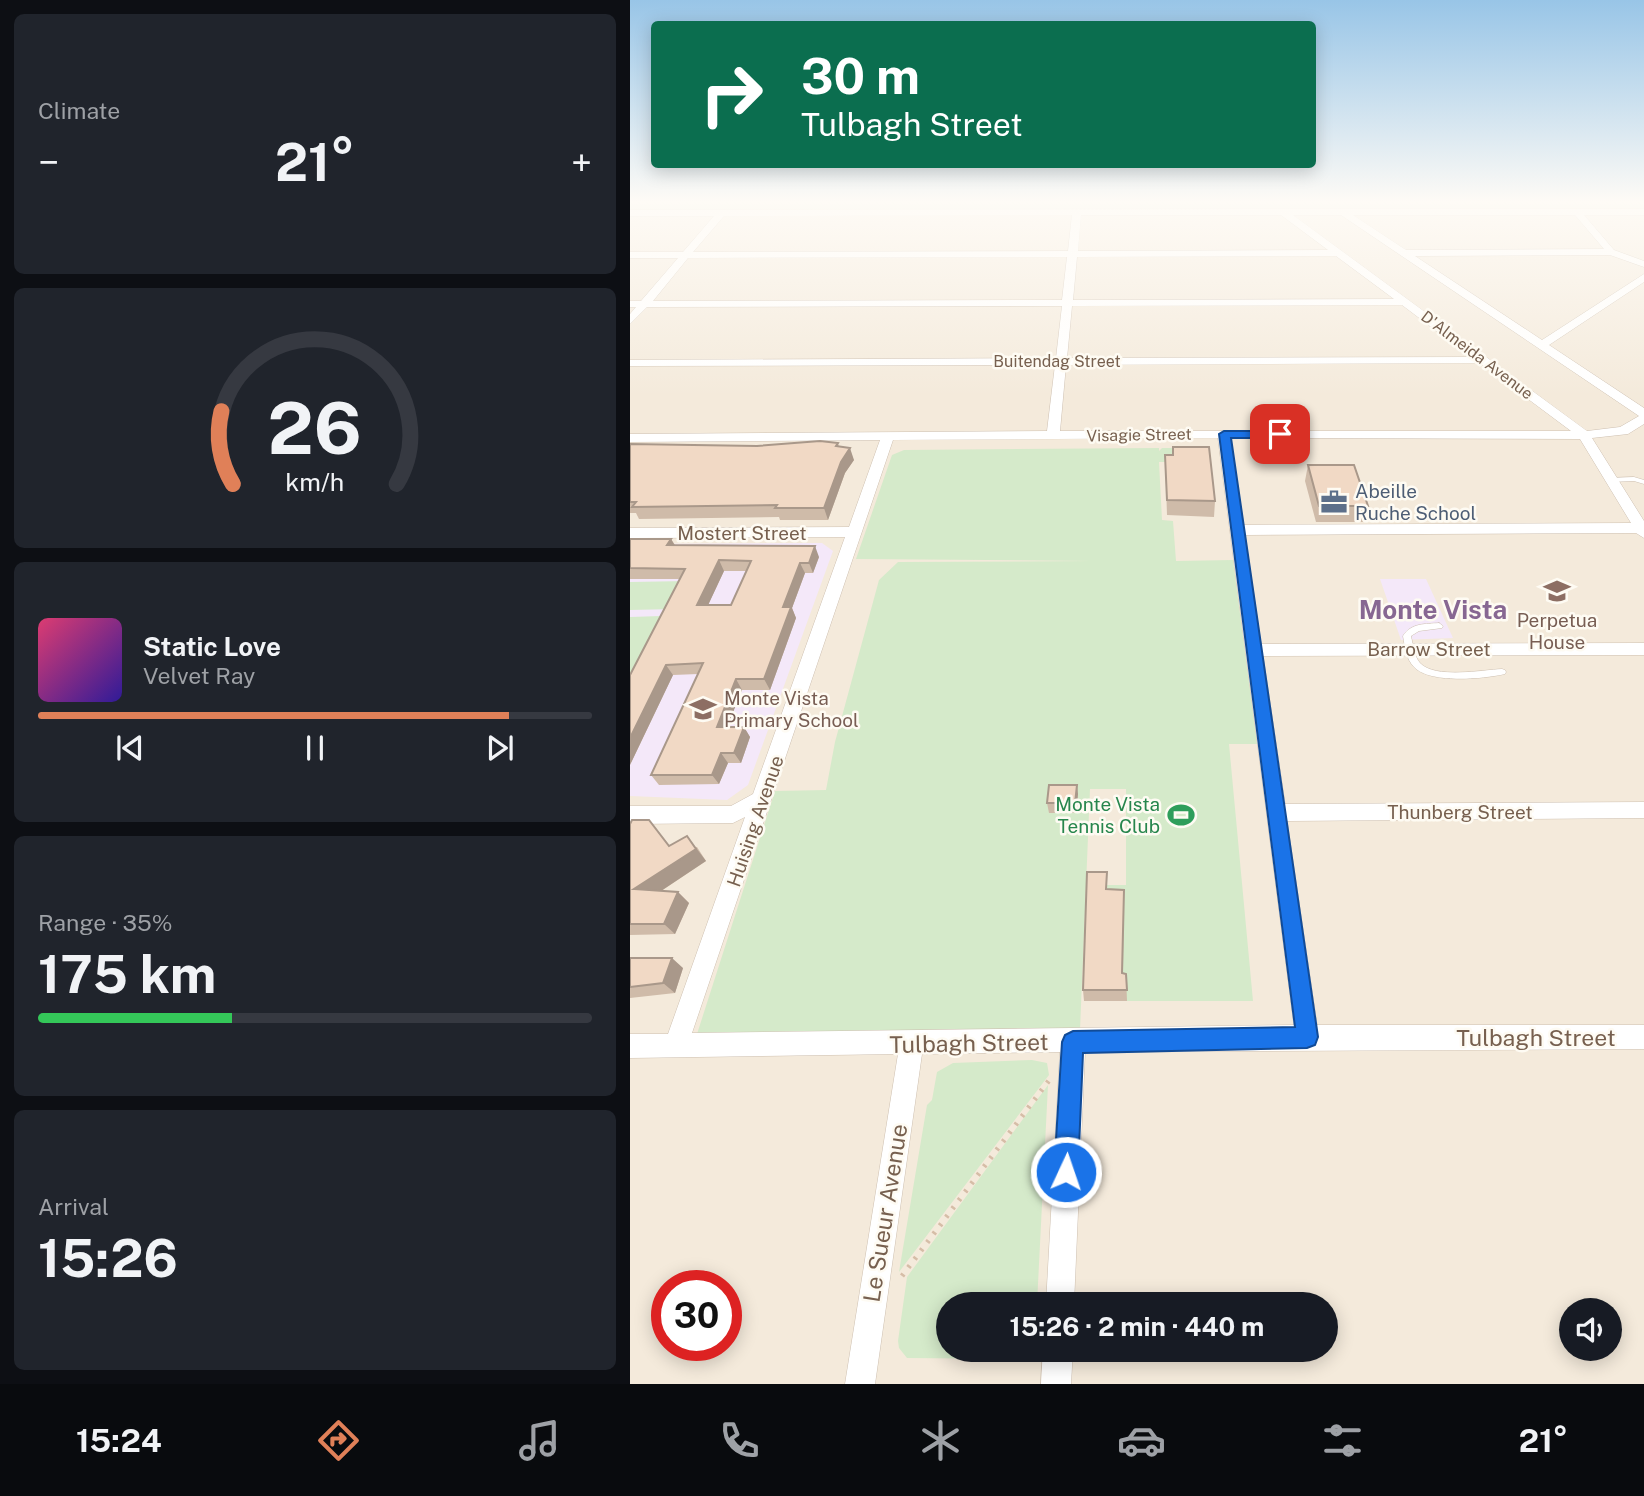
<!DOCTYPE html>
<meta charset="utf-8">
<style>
body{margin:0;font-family:"Public Sans",sans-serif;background:#20242c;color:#f1f3f6;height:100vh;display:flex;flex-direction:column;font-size:26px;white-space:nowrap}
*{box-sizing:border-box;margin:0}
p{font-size:23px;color:#9ea1a6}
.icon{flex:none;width:38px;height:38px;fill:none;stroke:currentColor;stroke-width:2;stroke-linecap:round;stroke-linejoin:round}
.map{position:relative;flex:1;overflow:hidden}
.drawer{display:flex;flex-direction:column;gap:14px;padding:14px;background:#0d0f14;width:630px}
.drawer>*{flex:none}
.hud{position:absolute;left:21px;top:21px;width:665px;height:147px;border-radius:7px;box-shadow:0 4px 18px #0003;background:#0b6e4f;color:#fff;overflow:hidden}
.controls{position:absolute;left:929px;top:1298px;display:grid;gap:14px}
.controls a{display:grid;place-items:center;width:63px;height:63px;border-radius:50%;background:#171b24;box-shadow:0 4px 18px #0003;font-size:35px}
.speed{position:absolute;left:21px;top:1270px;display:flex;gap:14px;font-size:35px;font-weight:700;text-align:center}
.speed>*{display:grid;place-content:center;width:91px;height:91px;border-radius:50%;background:#171b24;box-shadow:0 4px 18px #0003;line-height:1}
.speed .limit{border:10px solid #d22;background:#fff;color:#111}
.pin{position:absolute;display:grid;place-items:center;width:60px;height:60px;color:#fff;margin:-30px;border-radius:14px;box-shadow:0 4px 10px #0006}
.me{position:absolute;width:77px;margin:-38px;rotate:3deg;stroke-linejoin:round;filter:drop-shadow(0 0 5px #0008)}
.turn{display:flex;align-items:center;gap:24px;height:147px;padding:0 35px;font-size:32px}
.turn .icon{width:91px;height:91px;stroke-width:2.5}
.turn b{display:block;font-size:49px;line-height:60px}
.big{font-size:52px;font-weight:700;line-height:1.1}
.drawer .tile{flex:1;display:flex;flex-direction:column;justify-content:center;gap:10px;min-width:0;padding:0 24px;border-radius:10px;background:#20242c}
.drawer .dial{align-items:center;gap:0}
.dial svg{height:182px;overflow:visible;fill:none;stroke:#363941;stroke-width:7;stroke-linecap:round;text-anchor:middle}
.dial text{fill:#f1f3f6;stroke:none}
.song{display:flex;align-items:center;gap:21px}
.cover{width:84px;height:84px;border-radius:10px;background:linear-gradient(135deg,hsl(340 70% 55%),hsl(250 70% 35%))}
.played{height:7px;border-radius:4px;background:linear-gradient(90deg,#e08058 85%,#363941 85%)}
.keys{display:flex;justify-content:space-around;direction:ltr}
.heat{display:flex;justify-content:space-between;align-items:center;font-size:38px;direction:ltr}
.charge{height:10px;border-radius:5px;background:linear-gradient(90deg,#34c759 35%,#363941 0)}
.trip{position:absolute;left:306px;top:1292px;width:402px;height:70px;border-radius:35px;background:#171b24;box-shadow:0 4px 18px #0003;font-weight:700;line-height:70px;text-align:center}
.dock{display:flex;height:112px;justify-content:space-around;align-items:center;background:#090b0e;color:#9ea1a6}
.dock .icon{width:49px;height:49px}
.dock .selected{color:#e08058}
.dock b{font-size:32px;color:#f1f3f6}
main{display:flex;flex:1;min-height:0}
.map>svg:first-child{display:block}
.residential{fill:#f4eadb;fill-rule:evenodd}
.education{fill:#f4e8f9}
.green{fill:#d5eaca}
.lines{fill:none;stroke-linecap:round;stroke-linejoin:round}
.lane-casing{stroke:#cec0b1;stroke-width:1}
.street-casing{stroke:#cec0b1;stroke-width:1}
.path{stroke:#d6bda7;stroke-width:5;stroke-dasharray:2.5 8;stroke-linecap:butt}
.lane{fill:#fff;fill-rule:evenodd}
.street{fill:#fff;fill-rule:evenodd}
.wall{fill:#cfbba9;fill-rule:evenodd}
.shaded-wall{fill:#a9988a}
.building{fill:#f1d9c5;stroke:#a9988a;stroke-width:2;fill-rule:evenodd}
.route{fill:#1a73e8;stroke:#114b97;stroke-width:2}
.labels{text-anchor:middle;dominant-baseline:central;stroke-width:5;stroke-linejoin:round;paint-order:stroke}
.far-street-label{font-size:16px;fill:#77604f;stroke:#fefbf3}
.service-label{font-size:19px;fill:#4e5e75;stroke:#fefbf3;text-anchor:start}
.street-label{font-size:19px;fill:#77604f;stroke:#fefbf3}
.education-label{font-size:19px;fill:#785e54;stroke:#fefbf3}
.leisure-label{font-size:19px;fill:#27864d;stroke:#fefbf3;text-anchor:end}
.near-street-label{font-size:23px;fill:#77604f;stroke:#fefbf3}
.district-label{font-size:26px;font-weight:bold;fill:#876792;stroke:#fefbf3}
</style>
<main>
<section class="drawer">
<div class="tile"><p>Climate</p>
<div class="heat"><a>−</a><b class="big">21°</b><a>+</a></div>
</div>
<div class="tile dial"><svg viewBox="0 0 100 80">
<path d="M14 69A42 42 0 1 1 86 69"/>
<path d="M14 69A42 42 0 0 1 9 37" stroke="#e08058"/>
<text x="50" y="56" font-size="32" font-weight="700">26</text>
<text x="50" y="72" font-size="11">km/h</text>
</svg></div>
<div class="tile">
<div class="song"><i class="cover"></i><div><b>Static Love</b><p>Velvet Ray</p></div></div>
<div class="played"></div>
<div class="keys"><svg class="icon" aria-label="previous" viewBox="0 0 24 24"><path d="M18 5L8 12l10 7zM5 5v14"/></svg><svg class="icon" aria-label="pause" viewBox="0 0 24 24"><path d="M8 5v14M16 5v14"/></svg><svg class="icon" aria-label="next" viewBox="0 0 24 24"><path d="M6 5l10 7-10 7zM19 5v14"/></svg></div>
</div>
<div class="tile"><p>Range · 35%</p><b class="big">175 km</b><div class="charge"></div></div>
<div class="tile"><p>Arrival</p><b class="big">15:26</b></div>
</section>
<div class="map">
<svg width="1014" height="1384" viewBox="0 0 1014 1384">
<rect width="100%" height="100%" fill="#fcf7ec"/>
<path class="residential" d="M1014,211v1173h-1014v-1170zM37,1286h59v60h-59zM318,1304h378v45h-378zM942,1311h38v38h-38z"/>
<path class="education" d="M192,543l11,8 -85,234 -21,15 -97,-4v-252z
M750,579h46l27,59 -52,2z"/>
<path class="green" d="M0,202h1014v6l-1014,3z
M529,448v3l3,-3h32l1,14h-36l3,58 11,1 3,40 57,-1 24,184h-28l24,257h-169l5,-116h37v-96h-36l-10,241 -383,4 78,-243 51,-1 9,-48 44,-162 19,-18 194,-1 -236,-2 36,-104 12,-5z
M58,581l-14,28 -44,1v-28z
M31,616l-31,58v-57z
M402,1060l15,3 2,12 -150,197 28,-167 5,-5 5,-28 16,-9z
M418,1085l-11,219h-89v45l82,2 -12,8 -111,-1 -8,-10 -1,-7 9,-64z"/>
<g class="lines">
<g class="lane-casing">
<path id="lane" d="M1004,477l10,3v4l-10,-3 -24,1 -3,-2 3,-2z
M809,623l4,3 -1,2 -23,3 -8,5c2,9 3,20 9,27 15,16 62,7 82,6l3,1 1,2 -1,2c-22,5 -75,10 -91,-7 -8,-8 -9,-20 -11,-31 8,-13 22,-12 36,-13z"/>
</g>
<g class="street-casing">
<path id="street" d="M1014,209v6h-60l30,35 30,11v6l-34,-12 -195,1 127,84 102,-66v8l-95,63 95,63v16l-16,10 -36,4 52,83v17l-8,-5 -391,2 16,109 383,-1v12l-381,1 22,148 359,-2v16l-357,3 30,204h327v24l-559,3 -11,252h-28l14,-252 -138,2 -47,330h-30l53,-330 -268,4v-24h38l77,-217 -12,6 -103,1v-18h101l22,-12 92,-257 -215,1v-10l219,-1 31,-87 -250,2v-8l417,-3 8,-66 -425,1v-6l426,-2 6,-52 -415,1 -17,17v-10l6,-7h-6v-6h11l37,-43h-48v-6h53l31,-36h-84v-6zM442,215l-4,36 -375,1 31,-36zM451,215h200l47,35 -250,1zM663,215h48l298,201 -19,11 -33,4zM723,215h222l29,34 -198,1zM706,256l58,43 -321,1 4,-43zM437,257l-5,43 -409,1 35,-43zM772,305l69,52 -404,1 5,-52zM850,363l91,68h-511l6,-66zM588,438l76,587 -602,8 201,-593zM601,438l349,1 51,84 -387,2z
M413,1349h30l-2,35h-30z"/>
</g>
<path class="path" d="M272,1276l148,-197"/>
<use href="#lane" class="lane"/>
<use href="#street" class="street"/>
</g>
<path class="wall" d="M208,443l1,4 15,13 -9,13 -17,47h-48l-1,-3 -140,2 -3,-6h-6v-69l127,2z
M535,455l50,46 -1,16 -47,-2z
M678,465l60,41 -4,16h-48l-11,-41z
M0,539h41l4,6 144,12 -6,16h-8l-13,35 4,10 -26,72h-28l-15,37h17l6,10 -9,26h-13l-9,21 -60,1 -8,-10 47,-101 -25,1 -43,90 50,-186h-50zM94,571h23l-16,34h-23z
M448,794l-2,19h-27l-2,-10z
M19,820l21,26 27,1 9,14 -45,30 17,1 11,11 -14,31 -45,1v-111z
M478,889l16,1 -1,83 3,1 1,27h-43l-1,-11z
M0,958l53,10 -8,25 -45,5z"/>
<path class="shaded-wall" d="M220,448l4,12 -9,13 -17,47 -4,-12 17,-46z
M41,539l6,10 -10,-4z
M185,546l4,11 -6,16 -4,-10z
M89,560l5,11 -21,45 -6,-11z
M170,563l5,10 -13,35 4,10 -26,72 -6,-11 19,-72z
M36,665l7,10 -43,90v-27z
M106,679l6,11 -19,47 -6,-10z
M114,727l6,10 -9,26 -7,-10z
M91,753l7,10 -9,21 -7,-9z
M447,785l1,9 -2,19 -1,-10z
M57,836l19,25 -60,40 -12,-12z
M48,892l11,11 -14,31 -11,-10z
M42,958l11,10 -8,25 -12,-10z"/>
<path class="building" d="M190,441l18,2 -2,3 14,2 -9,14 -17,46h-49l2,-3 -145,2 4,-5h-6v-58l127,2z
M543,447h36l6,54 -48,-1 -2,-45h8z
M678,465h46l14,41h-49z
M0,539h41l-4,6 148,1 -6,17h-9l-17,44h8l-27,72h-28l-19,48h27l-10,26h-13l-9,22h-61l52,-112 -37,2 -36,73v-63l55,-106 -55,-1zM89,560l32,1 -20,44h-34z
M419,785h28l-2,18h-28z
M2,820h17l20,26 18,-10 9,13 -62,40 44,3 -14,32h-34v-100z
M457,872h20l-1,17 18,1 -2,83 4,1 1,16h-44z
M0,958h42l-9,25 -33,4z"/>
<linearGradient id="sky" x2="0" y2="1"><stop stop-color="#98c5e7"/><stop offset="0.51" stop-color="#fefbf6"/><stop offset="1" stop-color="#fefbf6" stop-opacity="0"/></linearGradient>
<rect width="1014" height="396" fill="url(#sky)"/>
<path class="route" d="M594,431h56l6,3 -6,4h-49l87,599 -3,8 -8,3 -224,5 -5,119 -4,8 -8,4 -9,-4 -3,-8 8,-130 3,-7 8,-4 222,-4 -76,-593z"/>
<defs>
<g id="office-bare" transform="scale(2.1)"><path d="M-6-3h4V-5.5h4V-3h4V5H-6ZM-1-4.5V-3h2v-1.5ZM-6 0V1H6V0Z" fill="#5c6f8a" stroke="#fefbf3" stroke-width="2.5" paint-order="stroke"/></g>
<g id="school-bare" transform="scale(2.1)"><path d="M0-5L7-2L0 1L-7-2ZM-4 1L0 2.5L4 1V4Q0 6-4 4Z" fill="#8d6e63" stroke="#fefbf3" stroke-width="2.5" paint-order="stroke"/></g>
<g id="stadium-bare" transform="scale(2.1)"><path d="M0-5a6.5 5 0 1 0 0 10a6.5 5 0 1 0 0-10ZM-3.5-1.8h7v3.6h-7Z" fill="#2e9e5b" stroke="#fefbf3" stroke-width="2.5" paint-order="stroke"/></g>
</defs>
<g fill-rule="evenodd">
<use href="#office-bare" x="704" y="502"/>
<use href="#school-bare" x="927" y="591"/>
<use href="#school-bare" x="73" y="709"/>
<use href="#stadium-bare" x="551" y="815"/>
</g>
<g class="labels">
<g class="far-street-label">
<text transform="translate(847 355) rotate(37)">D'Almeida Avenue</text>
<text x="427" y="361">Buitendag Street</text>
<text transform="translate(509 435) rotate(-1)">Visagie Street</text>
</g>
<g class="service-label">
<text x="725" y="491">Abeille<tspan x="725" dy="22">Ruche School</tspan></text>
</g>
<g class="street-label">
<text x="112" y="533">Mostert Street</text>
<text x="799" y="649">Barrow Street</text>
<text x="830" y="812">Thunberg Street</text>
<text transform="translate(125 821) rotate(-71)">Huising Avenue</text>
</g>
<g class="education-label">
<text x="927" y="620">Perpetua<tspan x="927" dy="22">House</tspan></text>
<text x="94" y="698" text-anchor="start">Monte Vista<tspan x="94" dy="22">Primary School</tspan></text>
</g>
<g class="leisure-label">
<text x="530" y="804">Monte Vista<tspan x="530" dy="22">Tennis Club</tspan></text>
</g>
<g class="near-street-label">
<text x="906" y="1037">Tulbagh Street</text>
<text transform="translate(339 1043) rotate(-1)">Tulbagh Street</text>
<text transform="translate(255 1213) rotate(-81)">Le Sueur Avenue</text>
</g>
<g class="district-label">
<text x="803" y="609">Monte Vista</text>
</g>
</g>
</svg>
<div class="controls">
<a><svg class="icon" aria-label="sound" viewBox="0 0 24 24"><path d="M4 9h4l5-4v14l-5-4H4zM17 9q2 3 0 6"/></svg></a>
</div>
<div class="speed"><div class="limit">30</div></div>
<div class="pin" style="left:650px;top:434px;background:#d93025"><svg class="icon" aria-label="arrive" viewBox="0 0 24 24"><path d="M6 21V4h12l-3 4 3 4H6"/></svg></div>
<svg class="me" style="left:436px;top:1172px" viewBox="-20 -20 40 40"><circle r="17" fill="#1a73e8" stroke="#fff" stroke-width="3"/><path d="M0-11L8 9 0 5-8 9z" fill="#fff"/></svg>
<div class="trip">15:26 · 2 min · 440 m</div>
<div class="hud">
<div class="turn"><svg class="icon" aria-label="right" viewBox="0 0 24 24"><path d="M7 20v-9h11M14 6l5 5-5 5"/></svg><div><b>30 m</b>Tulbagh Street</div></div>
</div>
</div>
</main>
<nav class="dock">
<b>15:24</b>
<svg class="icon selected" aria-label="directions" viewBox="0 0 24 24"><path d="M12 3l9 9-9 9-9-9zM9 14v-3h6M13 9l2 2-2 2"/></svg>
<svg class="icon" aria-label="music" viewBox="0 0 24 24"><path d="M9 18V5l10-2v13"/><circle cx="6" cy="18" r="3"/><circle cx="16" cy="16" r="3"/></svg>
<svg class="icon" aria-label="phone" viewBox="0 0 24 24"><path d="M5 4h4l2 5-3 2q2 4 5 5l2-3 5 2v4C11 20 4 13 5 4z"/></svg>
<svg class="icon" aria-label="climate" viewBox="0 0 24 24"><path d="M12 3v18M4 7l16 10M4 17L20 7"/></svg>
<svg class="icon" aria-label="car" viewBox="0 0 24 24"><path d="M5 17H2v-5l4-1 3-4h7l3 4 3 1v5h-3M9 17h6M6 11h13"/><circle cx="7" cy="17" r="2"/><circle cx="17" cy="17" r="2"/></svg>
<svg class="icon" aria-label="filters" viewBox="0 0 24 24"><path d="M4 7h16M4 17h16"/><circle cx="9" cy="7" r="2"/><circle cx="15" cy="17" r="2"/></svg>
<b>21°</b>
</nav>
